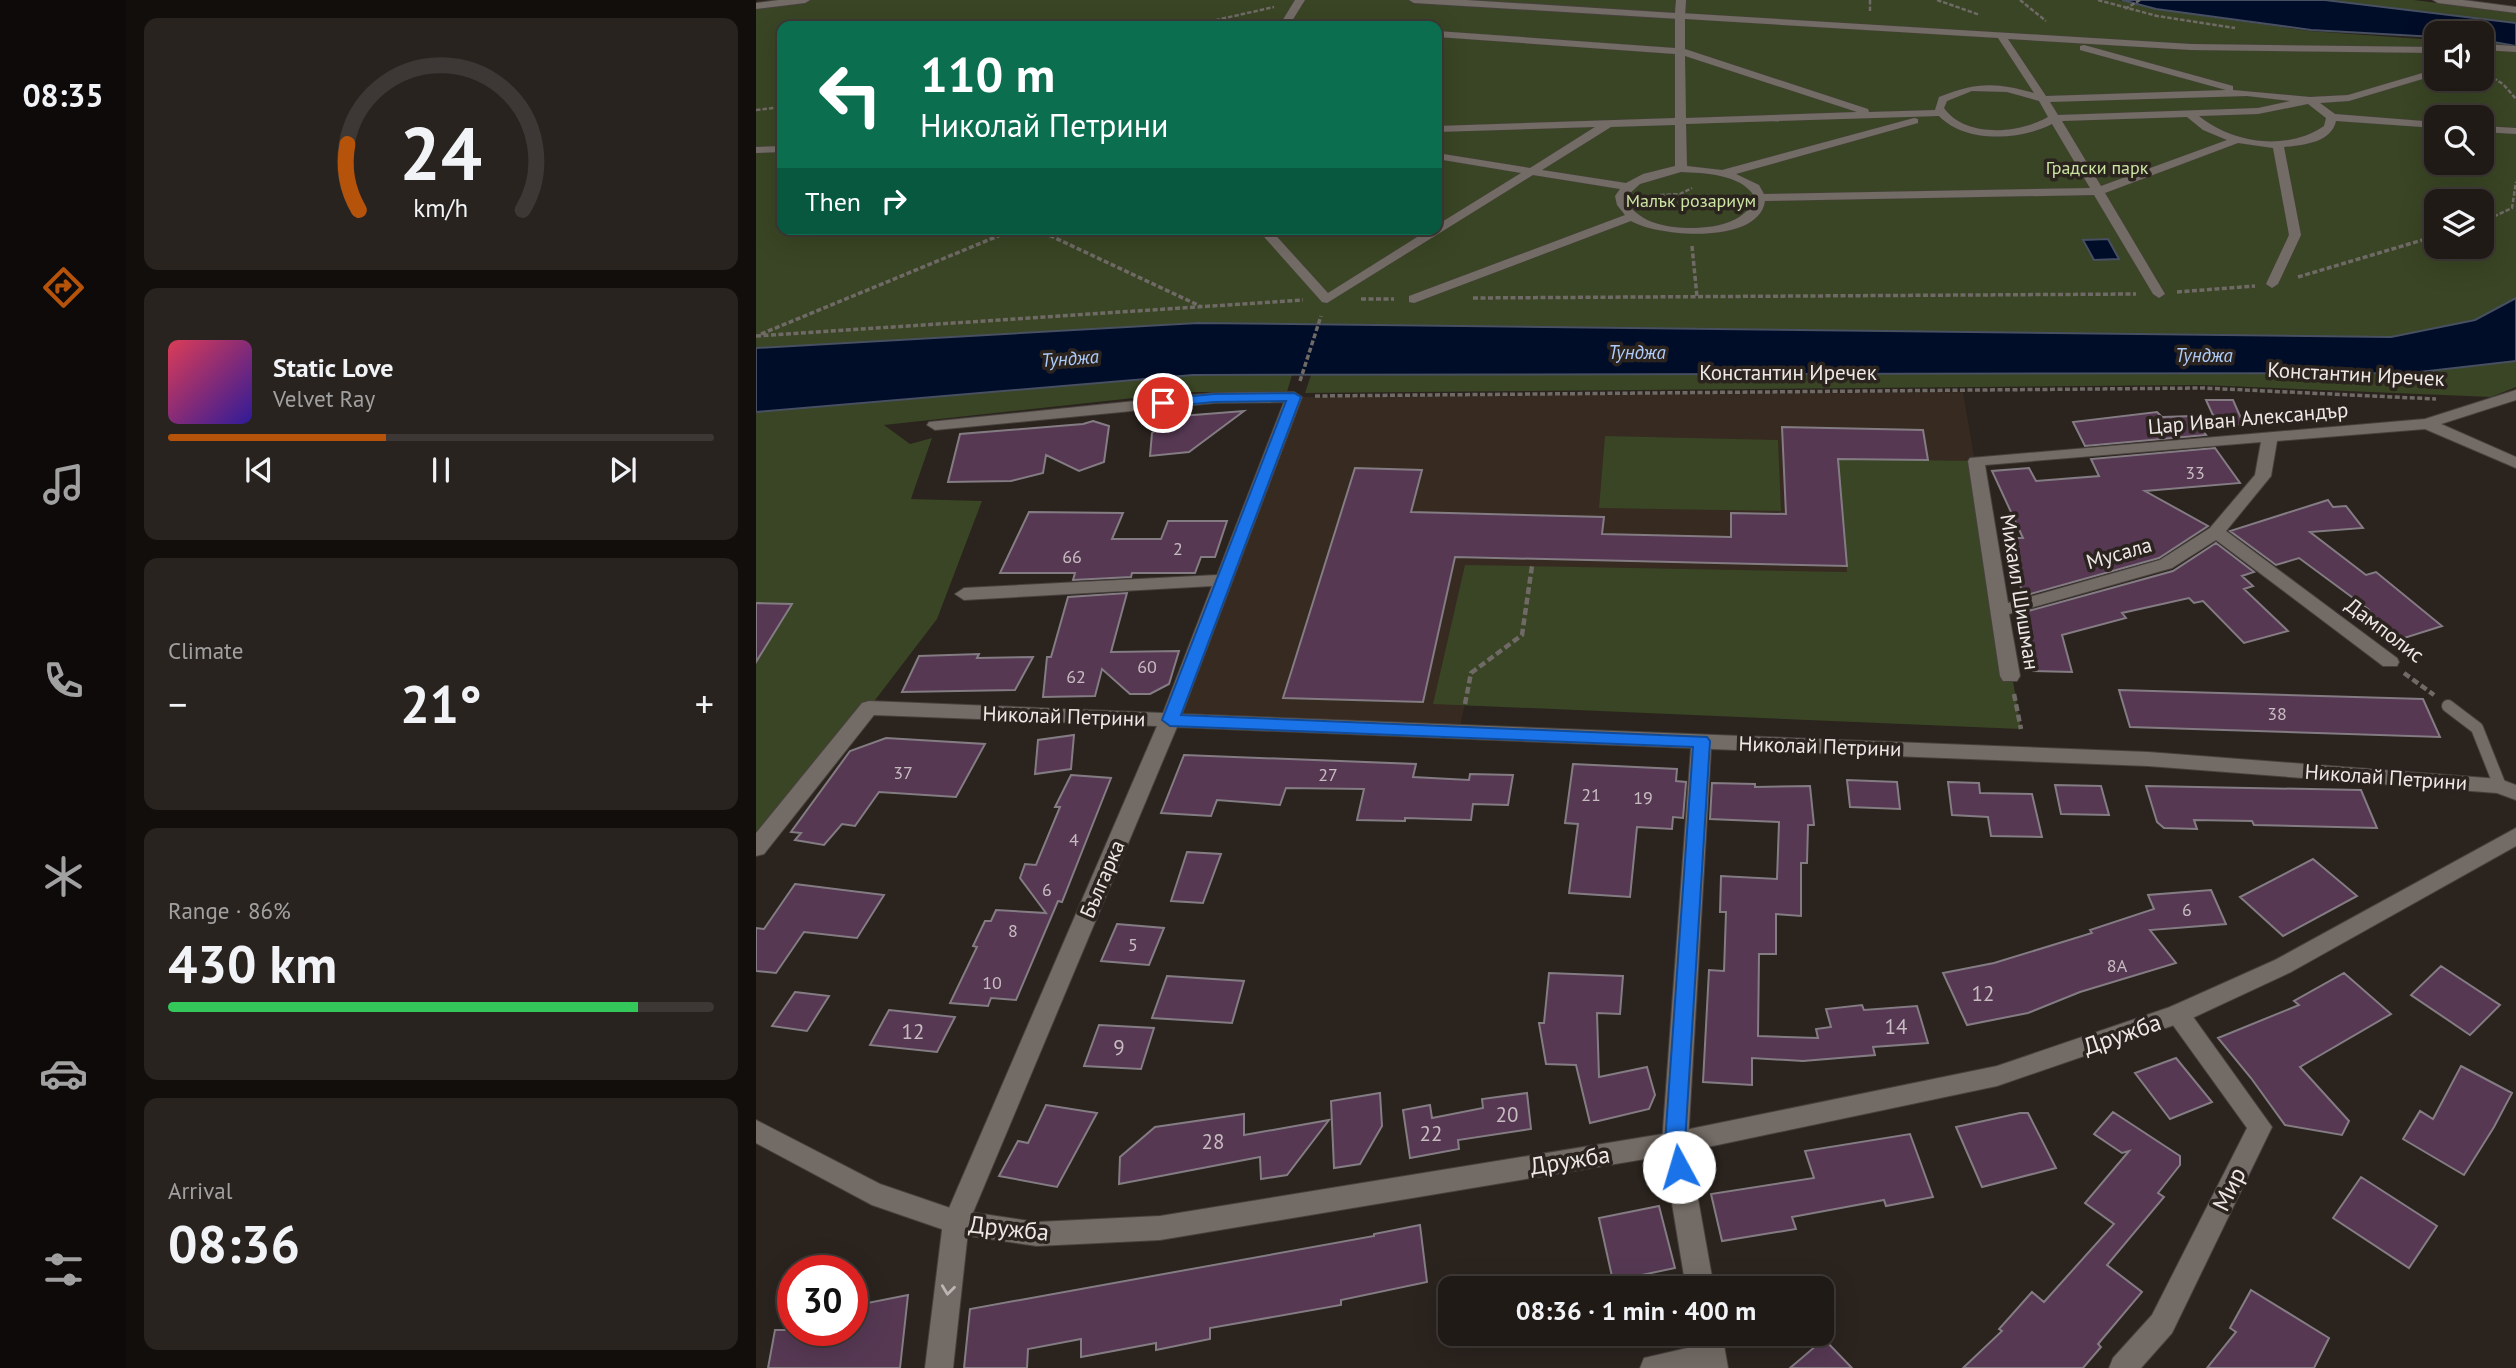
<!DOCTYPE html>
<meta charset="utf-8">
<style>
body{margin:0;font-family:"PT Sans",sans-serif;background:#28231f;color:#f1f3f6;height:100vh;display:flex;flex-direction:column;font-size:26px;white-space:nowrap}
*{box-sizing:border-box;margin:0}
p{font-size:23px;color:#a2a1a1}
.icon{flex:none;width:38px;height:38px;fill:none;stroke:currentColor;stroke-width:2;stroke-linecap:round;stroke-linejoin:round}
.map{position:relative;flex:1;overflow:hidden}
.panel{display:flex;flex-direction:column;gap:18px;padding:18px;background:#120e0c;width:630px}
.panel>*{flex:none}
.hud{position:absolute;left:21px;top:21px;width:665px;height:214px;border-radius:14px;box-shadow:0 7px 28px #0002,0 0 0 2px #3d3835;background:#0b6e4f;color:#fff;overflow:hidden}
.buttons{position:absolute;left:1668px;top:21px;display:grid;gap:14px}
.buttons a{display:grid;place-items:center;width:70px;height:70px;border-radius:14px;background:#201a16;box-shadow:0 7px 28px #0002,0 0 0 2px #3d3835;font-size:35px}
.speed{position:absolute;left:21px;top:1255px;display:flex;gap:14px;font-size:35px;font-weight:700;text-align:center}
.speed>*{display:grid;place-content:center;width:91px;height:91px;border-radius:50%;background:#201a16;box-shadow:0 7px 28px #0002,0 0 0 2px #3d3835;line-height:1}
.speed .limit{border:10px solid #d22;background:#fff;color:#111}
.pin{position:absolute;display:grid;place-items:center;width:60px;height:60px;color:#fff;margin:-30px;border:4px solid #fff;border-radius:50%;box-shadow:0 2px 7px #0007}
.me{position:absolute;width:77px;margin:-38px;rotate:354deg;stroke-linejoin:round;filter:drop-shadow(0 0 5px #0008)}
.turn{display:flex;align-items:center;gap:24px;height:147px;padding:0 28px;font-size:32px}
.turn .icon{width:91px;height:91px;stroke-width:2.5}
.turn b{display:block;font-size:49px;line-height:60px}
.then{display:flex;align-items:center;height:66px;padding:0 28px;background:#0003;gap:14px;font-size:26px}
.big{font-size:52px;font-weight:800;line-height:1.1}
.panel .card{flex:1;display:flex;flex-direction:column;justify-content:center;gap:10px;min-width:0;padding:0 24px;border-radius:14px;background:#28231f}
.panel .dial{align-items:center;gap:0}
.dial svg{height:182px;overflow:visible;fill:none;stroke:#3d3835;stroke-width:7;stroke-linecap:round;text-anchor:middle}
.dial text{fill:#f1f3f6;stroke:none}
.song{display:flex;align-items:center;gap:21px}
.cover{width:84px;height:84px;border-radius:10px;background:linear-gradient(135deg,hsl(350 70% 55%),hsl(250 70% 35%))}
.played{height:7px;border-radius:4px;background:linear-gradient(90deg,#b45309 40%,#3d3835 40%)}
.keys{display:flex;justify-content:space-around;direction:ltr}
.heat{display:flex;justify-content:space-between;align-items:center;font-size:38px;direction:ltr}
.charge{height:10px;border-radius:5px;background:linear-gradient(90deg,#34c759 86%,#3d3835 0)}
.trip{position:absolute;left:682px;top:1276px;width:396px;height:70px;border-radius:14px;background:#201a16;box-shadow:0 7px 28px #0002,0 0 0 2px #3d3835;font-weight:800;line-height:70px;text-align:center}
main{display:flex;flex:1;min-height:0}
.tabs{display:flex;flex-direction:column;width:126px;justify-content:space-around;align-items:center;background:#0d0a09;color:#a2a1a1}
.tabs .icon{width:49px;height:49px}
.tabs .selected{color:#b45309}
.tabs b{font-size:32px;color:#f1f3f6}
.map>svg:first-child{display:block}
.built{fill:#362a21}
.green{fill:#394524;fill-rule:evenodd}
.water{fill:#000d28;stroke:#474f61;stroke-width:2}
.building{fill:#563853;stroke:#847c83;stroke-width:2}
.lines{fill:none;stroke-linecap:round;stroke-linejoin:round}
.service-casing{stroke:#47413d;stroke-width:14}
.pedestrian-casing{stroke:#47413d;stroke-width:1}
.minor-casing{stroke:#47413d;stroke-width:2}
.tertiary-casing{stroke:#47413d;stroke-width:2}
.path-far2{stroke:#706a66;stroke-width:2.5;stroke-dasharray:4.5 2;stroke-linecap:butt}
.path-far1{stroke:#706a66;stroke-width:3.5;stroke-dasharray:5 2.5;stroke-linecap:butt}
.path{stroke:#706a66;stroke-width:4.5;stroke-dasharray:7 3.5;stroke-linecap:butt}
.service{stroke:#736b65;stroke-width:12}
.pedestrian{fill:#736b65;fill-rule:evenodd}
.minor{fill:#736b65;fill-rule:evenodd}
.tertiary{fill:#736b65;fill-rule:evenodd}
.oneway{stroke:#bcb6b2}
.route{fill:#1a73e8;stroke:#114b97;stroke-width:2}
.labels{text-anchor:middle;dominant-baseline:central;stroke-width:7;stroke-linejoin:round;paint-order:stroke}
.far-park-label{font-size:18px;fill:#cce5a3;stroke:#2a231e}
.number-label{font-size:18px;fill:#c7bcc0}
.far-water-label{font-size:19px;font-style:italic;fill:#aecbfa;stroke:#2a231e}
.street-label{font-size:21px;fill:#ede8e5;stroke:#2a231e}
.near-number-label{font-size:21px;fill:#c7bcc0}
.near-street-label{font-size:24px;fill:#ede8e5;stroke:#2a231e}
</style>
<main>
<nav class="tabs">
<b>08:35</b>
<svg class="icon selected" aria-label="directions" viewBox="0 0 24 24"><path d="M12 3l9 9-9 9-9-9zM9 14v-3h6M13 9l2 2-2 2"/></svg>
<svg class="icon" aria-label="music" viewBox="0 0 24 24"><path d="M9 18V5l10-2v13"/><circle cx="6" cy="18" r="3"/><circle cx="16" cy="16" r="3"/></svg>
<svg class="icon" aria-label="phone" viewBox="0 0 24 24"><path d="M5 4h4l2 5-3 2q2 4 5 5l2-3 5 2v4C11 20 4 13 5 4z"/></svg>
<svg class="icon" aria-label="climate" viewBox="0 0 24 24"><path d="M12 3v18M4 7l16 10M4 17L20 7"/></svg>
<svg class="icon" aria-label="car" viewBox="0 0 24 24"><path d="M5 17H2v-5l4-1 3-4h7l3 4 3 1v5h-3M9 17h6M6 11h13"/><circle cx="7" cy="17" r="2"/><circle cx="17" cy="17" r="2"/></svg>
<svg class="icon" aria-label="filters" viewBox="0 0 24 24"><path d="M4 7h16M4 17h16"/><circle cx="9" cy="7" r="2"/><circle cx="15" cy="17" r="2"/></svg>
</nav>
<section class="panel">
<div class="card dial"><svg viewBox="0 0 100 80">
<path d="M14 69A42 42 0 1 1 86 69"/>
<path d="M14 69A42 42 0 0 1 9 40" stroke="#b45309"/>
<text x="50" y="56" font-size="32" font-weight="700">24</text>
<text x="50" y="72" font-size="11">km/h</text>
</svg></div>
<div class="card">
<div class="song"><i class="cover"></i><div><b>Static Love</b><p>Velvet Ray</p></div></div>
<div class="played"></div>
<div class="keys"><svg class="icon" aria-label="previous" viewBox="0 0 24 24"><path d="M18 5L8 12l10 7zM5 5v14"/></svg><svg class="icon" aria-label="pause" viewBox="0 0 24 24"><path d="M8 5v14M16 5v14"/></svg><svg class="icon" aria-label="next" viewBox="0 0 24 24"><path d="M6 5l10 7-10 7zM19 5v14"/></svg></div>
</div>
<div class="card"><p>Climate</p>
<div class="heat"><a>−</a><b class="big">21°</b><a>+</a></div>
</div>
<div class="card"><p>Range · 86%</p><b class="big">430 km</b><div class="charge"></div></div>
<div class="card"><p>Arrival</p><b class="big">08:36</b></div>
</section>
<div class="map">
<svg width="1760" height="1368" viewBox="0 0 1760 1368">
<rect width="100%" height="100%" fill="#2a231e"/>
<path class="built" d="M1207,392l58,337 -556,-25 -6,27 -289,-11 124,-323z"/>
<path class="green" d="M50,0h1313l36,9 154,22 127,9v39h46v-37l31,2 3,2v252l-41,22 -84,17 -1193,-14 -442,25v-342zM26,26h655v203h-655zM1680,117h46v46h-46zM1680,201h46v46h-46z
M1569,0h89l102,13v10z
M1760,361v26l-25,10 -290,-12 -896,8 6,-18 1100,-2z
M437,375h99l-5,17h-98l-305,33 26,19 22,-6 -21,61 71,2 -45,118 -68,89 -113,140v-436z
M849,436l173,4 3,71 -182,-3z
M1082,459l138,2 45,268 -588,-25 32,-139 382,7z"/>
<path class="water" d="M1366,0h203l191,23v23l-34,-6v-7h-46v4l-125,-7 -155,-21z
M1352,239l11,20 -25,1 -11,-20z
M1760,298v63l-105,12 -1218,2 -437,37v-64l442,-25 1193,14 84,-17z"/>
<path class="building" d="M1450,400h27l11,25 -27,-1z
M488,411l-55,41 -39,4 2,-23 29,-17z
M1401,412l5,5 30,-1 14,19 -121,11 -12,-24z
M337,421l16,5 -5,36 -25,9 -33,-16 -3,18 -32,8 -63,1 12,-48 123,-10z
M1026,427l141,3 5,30 -90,-1 9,107 -392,-9 -32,145 -140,-4 72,-230 67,2 -11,42 193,5 -2,17 129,3v-24l55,1z
M1459,448l25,35 -95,8 63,35 -49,32 -136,38 -15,-58h15l-31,-67 37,-3 7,13 63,-5 -8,-17z
M1572,500l5,7 13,-1 17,22 -53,4 56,43 10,-3 66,54 -44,14 -34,-30 4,-1 -69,-51 -23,7 -46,-34z
M273,512l94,1 -11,26h49l7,-18h59l-12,36h-14l-6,16h-63l-1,4 -58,3 2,-7h-75z
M1460,543l38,29 -12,4 11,10 -9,3 44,42 -44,12 -41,-42 -9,2 -5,-5 -67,15 4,5 -64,17 10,37 -39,-1 -12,-58 152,-42z
M371,593l-16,59 68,-1 -10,33 -19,10h-20l-28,-25 -7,27 -52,1 4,-40h4l17,-60z
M0,603l36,1 -36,58z
M223,654l-2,4 56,-1 -18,33 -113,2 17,-36z
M1363,690l304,9 17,38 -310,-10z
M318,735l-3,34 -36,5 3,-34z
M130,738l99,6 -29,53 -77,-5 -24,34 -13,-2 -18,21 -29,-5 6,-7 -10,-1 59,-81z
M428,755l232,9 -3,13 56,3 1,-6 43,1 -5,30 -35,-1 -2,16 -66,-2v3l-48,-1 7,-31 -78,-1 -6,17 -63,-5 -6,16 -50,-3z
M817,764l104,5 -1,12 10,1 -3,36 -10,-1 -1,12 -35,-2 -7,70 -61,-4 9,-69 -13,-1z
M315,775l40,3 -49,124 -4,-1 -42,99 -25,-2 -3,8 -38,-3 27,-56 -4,-1 12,-25h6l5,-11 50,3 -26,-35 5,-14 11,1 24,-58h-5z
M1091,780l50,2 3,27 -50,-2z
M1192,782l31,1 1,10 52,1 10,43 -51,-1 -3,-19 -36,-2z
M956,783l43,1v3l55,-1 4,39h-6l-1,38h-6v53l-25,-2v40h-17l-1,82 60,2 -2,-9 15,-2 -5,-18 36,-4 2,5 53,-4 11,37 -55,4 2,8 -72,6 -51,-3v27l-49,-3 6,-112 15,1 2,-59h-6l1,-36 56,3 2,-57 -69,-3z
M1299,785l46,1 8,29 -48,-1z
M1390,786l215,4 16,38 -123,-3 -2,-4 -58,-1 3,9 -33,-1 -7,-6z
M431,852l34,2 -18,49 -32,-2z
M1557,859l44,37 -74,40 -43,-39z
M39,884l89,11 -27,43 -53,-6 -28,41 -20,-2v-43l8,1z
M1455,890l15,34 -76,6 26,33 -96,29 -52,21 -61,12 -24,-52 51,-10 98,-30 -2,-3 64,-21 -6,-14z
M361,924l47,4 -15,37 -48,-4z
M1685,966l59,39 -30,30 -59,-40z
M793,973l74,3 -3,38 -23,-1 2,64 48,-10 8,28 -6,14 -59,14 -14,-58 -30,-1 -7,-41h5z
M1588,973l47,41 -91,53 49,54 -7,14 -57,-10 -34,-47 -33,-40 81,-33 -5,-4z
M411,976l77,5 -12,42 -80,-5z
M39,992l34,4 -22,35 -35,-5z
M133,1010l66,7 -18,35 -67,-7z
M343,1025l55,3 -13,41 -57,-3z
M1420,1058l36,44 -42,17 -35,-46z
M1705,1066l51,27 -18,34 -30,48 -61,-36 17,-28 13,8z
M624,1093l2,33 -22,38 -26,4 -3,-67z
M771,1093l4,36 -73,11 1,9 -49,9 -7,-48 27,-5 2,13 51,-10 -1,-9z
M290,1105l51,8 -40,74 -58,-11 19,-35 10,2z
M1357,1112l67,44v9l-22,28 6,4 -57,68 35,27 -44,52 3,3 -18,21h-120l39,-37 -3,-2 33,-37 12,10 70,-78 -29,-21 44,-52 -7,2 -28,-19z
M1264,1113h8l28,55 -74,19 -26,-60z
M488,1114v21l85,-15 -42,55 -26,4 -1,-22 -141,27 1,-27 35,-30z
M1154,1134l23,63 -47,9 -2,-6 -92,17 4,12 -74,12 -11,-47 103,-16 -9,-27z
M1605,1177l76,49 -28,42 -76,-50z
M903,1206l16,62 -62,13 -14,-63z
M664,1225l7,57 -86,18v5l-131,23v11l-54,11v-7l-75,14v-18l-53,10 -1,19h-63l6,-59 404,-73v-2z
M1495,1290l78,48 -15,30h-107l29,-36 -6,-4z
M152,1295l-8,73h-132l7,-38h77v-24z
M1068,1339l28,29h-62z"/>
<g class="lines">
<g class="service-casing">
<path id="service" d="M1692,706l29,22 23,58"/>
</g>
<g class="pedestrian-casing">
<path id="pedestrian" d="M539,0h10l-13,21 30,2 5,3h-48z
M924,13l511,31 245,3v6l-245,-3 -183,-11 38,57 180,-6 -146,-40v-4l4,-1 149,41v4l77,7 38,-2 88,-26v6l-87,26 -29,2 15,11 101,8v6l-100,-7c-5,22 -33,24 -52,26l17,88 -23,49 -6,4 -6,-4 23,-49 -16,-87 -35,-5 -133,50 60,101 -6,4 -6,-4 -59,-99 -329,6c-6,44 -107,36 -134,20l-217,82 -5,-1v-6l216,-81 -8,-10 -2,-9 5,-7 -87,-14 -206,128 -5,-1 -65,-73h13l58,64 102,-64h7v-4l84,-52 -84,-14v-6l93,15 65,-41 -158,5v-6l238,-8v-64l-238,-17v-6l238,17v-32zM929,19l313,19 36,55c-39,-11 -57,-11 -95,4l-4,13 -66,2 -1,-3 -183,-60zM929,56l172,56 -171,6zM1216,91l35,1 32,9 9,16c-28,16 -82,22 -104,-9l3,-7zM1491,96l43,5 -32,7 -200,7 -8,-13zM1552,104l18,14 -2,8c-36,25 -91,18 -125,-10l59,-2zM1183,116c27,28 82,24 113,8l38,64 -326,6 -5,-9 -23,-11 182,-51v-4l-4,-1 -192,52 -35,-4 -1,-42zM1431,117l16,13 24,10 -126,46 -39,-65zM919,125v41l-32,8 -17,9 -84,-13 69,-43zM925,172c23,1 60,2 73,24 -6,36 -72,36 -99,27 -12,-4 -19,-10 -27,-18l-1,-9 13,-12z
M1726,44l34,2v6l-34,-2z
M1726,126l34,2v6l-34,-2z
M26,146v6l-26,1v-6z"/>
</g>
<g class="minor-casing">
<path id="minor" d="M653,0h57l209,13 1,-13h10l-1,16 -5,3 -266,-16z
M1677,0h30l53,7v6l-78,-10z
M1760,390v10l-75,24 75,33v11l-91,-39 -148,12 -6,35 -45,55 171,127 2,4 -2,4h-14l-167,-126 -44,28 -163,46 11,62 -3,5h-14l-3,-5 -32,-215 2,-3 455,-39zM1505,442l-6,33 -45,53 -50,32 -152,43 -23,-138z
M538,392l8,5 -120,317 966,38 352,27 16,6v15l-19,-7 -349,-27 -437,-17 -23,394 26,145h-28l-24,-145 29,-395 -514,-21 -208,495 -16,146h-28l18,-146 214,-496 -283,-11 -110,139 -8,2v-23l106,-130 7,-2 294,12 49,-127 -248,14 -9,-6 9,-6 253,-13 67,-173 -70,1 -279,27 -8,-5 2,-3 285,-29z
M1422,1004l8,3 86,120 -100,206 -31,35h-32l4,-10 39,-43 95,-187 -77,-107 -4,-7 4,-7z
M938,1334h28l6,34h-88l4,-10 52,-12z"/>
</g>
<g class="tertiary-casing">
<path id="tertiary" d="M23,0h31l-5,3 -49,6v-6z
M1760,828v18l-225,126 -105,49 -189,65 -322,68 -515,86 -123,6 -81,-12 -84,-29 -116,-62v-23l124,64 76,26 81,12 123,-6 515,-84 322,-66 173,-59 105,-47z"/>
</g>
<path class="path-far2" d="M1114,0v13
M1181,0l43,15
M1264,0l26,21
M1342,0l59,16 78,12
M1369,9l15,-9
M434,26l84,-19
M1726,71l21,13 13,15
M0,110l26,-3
M904,195l20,-1 12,-6
M897,207l23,-11
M1726,222l30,-14 4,-26"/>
<path class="path-far1" d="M280,229l164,77
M936,246l5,51
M1542,277l138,-41
M1421,292l78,-6
M717,298l663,-4
M605,299h33
M5,334l254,-105
M0,336l547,-36
M544,381l21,-65
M559,396l888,-8 233,11"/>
<path class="path" d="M1648,673l30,22
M1258,694l7,35
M709,704l6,-31 51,-38 10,-69"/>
<use href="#service" class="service"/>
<use href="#pedestrian" class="pedestrian"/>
<use href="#minor" class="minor"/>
<use href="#tertiary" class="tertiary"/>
</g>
<defs><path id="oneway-chevron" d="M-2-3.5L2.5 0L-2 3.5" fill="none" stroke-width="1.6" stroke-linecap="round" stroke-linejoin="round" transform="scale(1.75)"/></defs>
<use class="oneway" href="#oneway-chevron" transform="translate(192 1290) rotate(97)"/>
<path class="route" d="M538,393l7,4 -120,318 526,22 3,4 -25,402 5,24 -3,7 -8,2 -7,-2 -7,-31 28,-396 -523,-21 -8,-6 124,-319 -72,1 -51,5 -6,-4 6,-4 51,-5z"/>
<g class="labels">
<g class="far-park-label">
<text x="1341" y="167">Градски парк</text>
<text x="935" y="200">Малък розариум</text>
</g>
<g class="number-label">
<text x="1439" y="472">33</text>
<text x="422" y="548">2</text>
<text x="316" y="556">66</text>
<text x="391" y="666">60</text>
<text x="320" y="676">62</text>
<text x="1521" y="713">38</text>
<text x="147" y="772">37</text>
<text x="572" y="774">27</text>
<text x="835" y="794">21</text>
<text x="887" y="797">19</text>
<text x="318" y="839">4</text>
<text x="291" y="889">6</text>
<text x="1431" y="909">6</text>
<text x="257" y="930">8</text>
<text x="377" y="944">5</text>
<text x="1361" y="965">8А</text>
<text x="236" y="982">10</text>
</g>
<g class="far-water-label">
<text x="881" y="352">Тунджа</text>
<text x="1448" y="355">Тунджа</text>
<text transform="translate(314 358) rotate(-4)">Тунджа</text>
</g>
<g class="street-label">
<text x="1032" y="372">Константин Иречек</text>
<text transform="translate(1600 374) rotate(3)">Константин Иречек</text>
<text transform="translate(1492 418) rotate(-5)">Цар Иван Александър</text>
<text transform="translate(1363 553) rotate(-16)">Мусала</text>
<text transform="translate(1264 592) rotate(81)">Михаил Шишман</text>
<text transform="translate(1629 630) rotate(37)">Дамполис</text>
<text transform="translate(308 716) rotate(2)">Николай Петрини</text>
<text transform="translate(1064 746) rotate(2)">Николай Петрини</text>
<text transform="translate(1630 777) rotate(4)">Николай Петрини</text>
<text transform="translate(346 879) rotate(-67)">Българка</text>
</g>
<g class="near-number-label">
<text x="1227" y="993">12</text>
<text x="1140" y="1026">14</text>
<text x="157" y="1031">12</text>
<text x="363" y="1047">9</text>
<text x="751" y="1114">20</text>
<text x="675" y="1133">22</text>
<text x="457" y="1141">28</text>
</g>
<g class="near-street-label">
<text transform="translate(1366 1034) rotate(-19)">Дружба</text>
<text transform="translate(814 1160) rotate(-9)">Дружба</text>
<text transform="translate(1473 1189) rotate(-64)">Мир</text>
<text transform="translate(253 1228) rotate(6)">Дружба</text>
</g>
</g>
</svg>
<div class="buttons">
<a><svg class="icon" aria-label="sound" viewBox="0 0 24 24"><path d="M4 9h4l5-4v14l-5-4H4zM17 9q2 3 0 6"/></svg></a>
<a><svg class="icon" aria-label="search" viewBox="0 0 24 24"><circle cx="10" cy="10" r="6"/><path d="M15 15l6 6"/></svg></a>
<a><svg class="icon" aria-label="layers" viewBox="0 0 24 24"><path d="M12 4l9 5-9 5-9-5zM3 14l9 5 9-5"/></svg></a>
</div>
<div class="speed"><div class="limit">30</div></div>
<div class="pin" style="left:407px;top:403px;background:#d93025"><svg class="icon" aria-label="arrive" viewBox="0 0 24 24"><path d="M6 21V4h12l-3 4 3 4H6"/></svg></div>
<svg class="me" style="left:923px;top:1167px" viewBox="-20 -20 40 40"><circle r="19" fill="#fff"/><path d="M0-13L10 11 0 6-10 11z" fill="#1a73e8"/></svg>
<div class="trip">08:36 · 1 min · 400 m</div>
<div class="hud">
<div class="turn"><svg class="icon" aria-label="left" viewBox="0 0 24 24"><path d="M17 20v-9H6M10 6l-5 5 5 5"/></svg><div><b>110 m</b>Николай Петрини</div></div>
<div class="then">Then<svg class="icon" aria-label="right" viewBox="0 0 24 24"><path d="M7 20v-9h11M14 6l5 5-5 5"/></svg></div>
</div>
</div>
</main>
